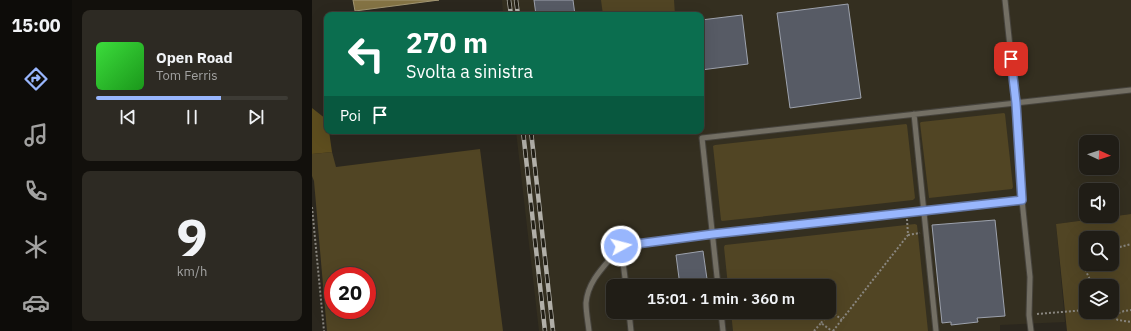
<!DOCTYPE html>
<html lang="it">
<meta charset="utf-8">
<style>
body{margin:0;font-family:"IBM Plex Sans",sans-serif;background:#2d2a23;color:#f1f3f6;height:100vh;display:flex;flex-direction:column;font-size:15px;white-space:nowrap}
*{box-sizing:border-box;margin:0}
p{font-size:13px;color:#a2a2a1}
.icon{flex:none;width:22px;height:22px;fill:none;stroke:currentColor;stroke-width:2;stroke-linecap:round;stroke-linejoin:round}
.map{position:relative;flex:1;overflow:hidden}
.sheet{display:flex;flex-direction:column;gap:10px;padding:10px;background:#12100c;width:240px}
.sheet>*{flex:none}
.guide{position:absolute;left:12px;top:12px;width:380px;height:122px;border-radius:8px;box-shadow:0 4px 16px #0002,0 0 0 1px #3d3b35;background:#0b6e4f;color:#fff;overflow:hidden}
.needle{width:26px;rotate:93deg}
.tools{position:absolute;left:767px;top:135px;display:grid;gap:8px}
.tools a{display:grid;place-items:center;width:40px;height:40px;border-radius:8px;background:#201d16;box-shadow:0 4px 16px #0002,0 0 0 1px #3d3b35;font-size:20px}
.speed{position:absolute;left:12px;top:267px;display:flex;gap:8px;font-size:20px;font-weight:700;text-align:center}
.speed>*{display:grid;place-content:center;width:52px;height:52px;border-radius:50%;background:#201d16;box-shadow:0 4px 16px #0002,0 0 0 1px #3d3b35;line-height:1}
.speed .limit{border:6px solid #d22;background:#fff;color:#111}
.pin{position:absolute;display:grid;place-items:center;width:34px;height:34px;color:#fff;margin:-17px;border-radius:8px;box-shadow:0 2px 6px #0006}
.me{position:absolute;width:44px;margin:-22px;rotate:83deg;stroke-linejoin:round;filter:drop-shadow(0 0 3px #0008)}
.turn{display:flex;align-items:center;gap:14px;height:84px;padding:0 16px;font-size:18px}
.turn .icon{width:52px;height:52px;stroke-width:2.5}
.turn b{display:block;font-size:28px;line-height:34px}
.then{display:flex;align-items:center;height:38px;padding:0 16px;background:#0003;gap:8px;font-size:15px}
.sheet .tile{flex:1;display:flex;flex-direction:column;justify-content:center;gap:6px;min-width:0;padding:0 14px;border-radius:8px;background:#2d2a23}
.sheet .dial{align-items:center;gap:0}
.dial b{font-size:52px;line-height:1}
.song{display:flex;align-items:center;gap:12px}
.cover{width:48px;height:48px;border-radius:6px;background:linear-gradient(135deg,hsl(120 70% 55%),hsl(120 70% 35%))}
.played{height:4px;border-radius:2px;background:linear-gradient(90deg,#98b6fd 65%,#3d3b35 65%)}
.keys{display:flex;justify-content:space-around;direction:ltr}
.trip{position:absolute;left:294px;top:279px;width:230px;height:40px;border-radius:8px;background:#201d16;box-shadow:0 4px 16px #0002,0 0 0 1px #3d3b35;font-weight:600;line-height:40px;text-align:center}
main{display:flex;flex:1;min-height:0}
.dock{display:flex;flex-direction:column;width:72px;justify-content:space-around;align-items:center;background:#0d0c09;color:#a2a2a1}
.dock .icon{width:28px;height:28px}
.dock .selected{color:#98b6fd}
.dock b{font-size:18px;color:#f1f3f6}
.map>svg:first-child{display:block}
.built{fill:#342f20;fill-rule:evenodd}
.green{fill:#514524;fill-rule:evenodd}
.forest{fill:#5d4d1e}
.water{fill:#847344;stroke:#a29673}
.building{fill:#575b65;stroke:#9da2ad}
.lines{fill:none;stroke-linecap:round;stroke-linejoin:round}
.lane-casing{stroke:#46433c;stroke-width:7}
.path{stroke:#89867f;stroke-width:2;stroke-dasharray:2 2;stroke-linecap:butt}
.lane{stroke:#736f64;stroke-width:5}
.rail-casing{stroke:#b1afa8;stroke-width:4.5}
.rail{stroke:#211e15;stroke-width:3;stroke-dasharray:9;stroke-linecap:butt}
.route-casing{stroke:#6376a4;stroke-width:10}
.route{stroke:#98b6fd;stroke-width:7}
</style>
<main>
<nav class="dock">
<b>15:00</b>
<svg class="icon selected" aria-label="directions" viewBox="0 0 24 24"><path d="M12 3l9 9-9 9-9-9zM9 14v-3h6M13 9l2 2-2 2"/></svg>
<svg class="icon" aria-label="music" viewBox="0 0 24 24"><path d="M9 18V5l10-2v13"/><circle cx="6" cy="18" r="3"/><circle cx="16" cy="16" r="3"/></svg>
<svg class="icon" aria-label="phone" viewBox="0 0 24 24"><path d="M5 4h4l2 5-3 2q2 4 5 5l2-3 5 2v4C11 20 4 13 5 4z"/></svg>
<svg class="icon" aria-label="climate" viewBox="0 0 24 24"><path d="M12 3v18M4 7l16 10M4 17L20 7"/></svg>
<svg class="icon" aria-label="car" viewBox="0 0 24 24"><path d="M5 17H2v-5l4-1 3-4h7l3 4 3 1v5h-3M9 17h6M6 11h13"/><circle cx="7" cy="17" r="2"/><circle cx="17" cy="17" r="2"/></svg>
</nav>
<section class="sheet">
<div class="tile">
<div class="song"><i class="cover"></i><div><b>Open Road</b><p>Tom Ferris</p></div></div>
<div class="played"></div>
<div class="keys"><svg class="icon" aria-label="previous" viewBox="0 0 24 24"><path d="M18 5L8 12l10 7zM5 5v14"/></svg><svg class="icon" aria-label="pause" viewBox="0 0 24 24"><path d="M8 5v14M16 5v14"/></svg><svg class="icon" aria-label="next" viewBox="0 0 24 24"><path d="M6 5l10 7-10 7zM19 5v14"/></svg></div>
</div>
<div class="tile dial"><b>9</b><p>km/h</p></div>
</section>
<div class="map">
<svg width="819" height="331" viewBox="0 0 819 331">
<rect width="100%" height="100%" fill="#2b271e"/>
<path class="built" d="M190,0h629v214l-75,10 9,98 -65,3v6h-461l-23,-200h185v-116h-198zM774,142h26v26h-26zM774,190h26v26h-26zM301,286h216v26h-216z"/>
<path class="green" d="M289,0h73l1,15h-72z
M692,113l1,1 8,73 -1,2 -83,9 -9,-75 1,-1z
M594,124l1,1 8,73 -2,2 -191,21 -1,-1 -8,-74 2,-1z
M168,149l23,182h-176l-13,-150 -2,-5v-22l20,-2 4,15zM21,276h34v34h-34z
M819,214v117h-64l-11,-107zM774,238h26v26h-26zM774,286h26v26h-26z
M603,224l2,1 11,106h-195l-2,-19h98v-26h-101l-4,-39 1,-2z"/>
<path class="forest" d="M0,108l14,11 1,12h2l3,21 -20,2z"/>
<path class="water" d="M41,0h86l-84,11z"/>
<path class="building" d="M222,0h39l2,15h-39z
M536,4l13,94 -71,10 -13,-95z
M430,15l6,49 -47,6v-50z
M683,220l10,96 -28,2 1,4 -27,3v-3l-9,1 -10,-98z
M391,251l5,35h-28l-4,-31z"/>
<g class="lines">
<g class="lane-casing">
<path id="lane" d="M693,0l11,103 6,97
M602,114l22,217
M309,246l5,40
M406,286l-16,-148 429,-48
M317,312l2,19
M409,312l2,19
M277,331c-1,-9 -3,-19 -3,-28 2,-24 21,-39 35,-57l92,-12 309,-34 8,77 -1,38 2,16"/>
</g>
<path class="path" d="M0,207l12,124
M595,219l1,16 12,-2
M800,249l19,-5
M774,259l-3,6 10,21
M790,312l16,8 13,2
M725,314l49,-4
M799,316l13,-5 7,-1
M509,323l10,-12 11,9
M502,331l7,-8 11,8
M521,331l75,-96"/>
<use href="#lane" class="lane"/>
<g class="rail-casing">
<path id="rail" d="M197,0l2,15
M204,0l2,15
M211,131l22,200
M219,131l22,200"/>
</g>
<use href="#rail" class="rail"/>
</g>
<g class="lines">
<g class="route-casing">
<path id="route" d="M309,246l92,-12 309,-34 -6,-97 -5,-44"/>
</g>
<use href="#route" class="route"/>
</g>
</svg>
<div class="tools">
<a><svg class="needle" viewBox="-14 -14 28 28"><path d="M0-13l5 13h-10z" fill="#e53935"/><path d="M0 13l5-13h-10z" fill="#a2a2a1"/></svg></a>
<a><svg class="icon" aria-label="sound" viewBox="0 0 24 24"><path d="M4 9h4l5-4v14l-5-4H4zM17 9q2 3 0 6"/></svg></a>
<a><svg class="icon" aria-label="search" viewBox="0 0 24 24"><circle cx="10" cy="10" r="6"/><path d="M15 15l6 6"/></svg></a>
<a><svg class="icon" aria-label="layers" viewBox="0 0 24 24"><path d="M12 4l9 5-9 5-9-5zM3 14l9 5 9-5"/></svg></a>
</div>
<div class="speed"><div class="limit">20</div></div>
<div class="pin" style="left:699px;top:59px;background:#d93025"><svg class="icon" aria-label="arrive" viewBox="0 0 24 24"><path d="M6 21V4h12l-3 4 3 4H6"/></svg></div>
<svg class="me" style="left:309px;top:246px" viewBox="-20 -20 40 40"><circle r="17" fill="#98b6fd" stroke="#fff" stroke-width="3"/><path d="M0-11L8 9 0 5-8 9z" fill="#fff"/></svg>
<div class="trip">15:01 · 1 min · 360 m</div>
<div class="guide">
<div class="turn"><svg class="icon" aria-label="left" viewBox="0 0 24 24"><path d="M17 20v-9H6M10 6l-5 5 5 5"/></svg><div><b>270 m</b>Svolta a sinistra</div></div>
<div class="then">Poi<svg class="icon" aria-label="arrive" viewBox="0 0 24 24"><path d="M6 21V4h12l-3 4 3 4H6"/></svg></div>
</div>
</div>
</main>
